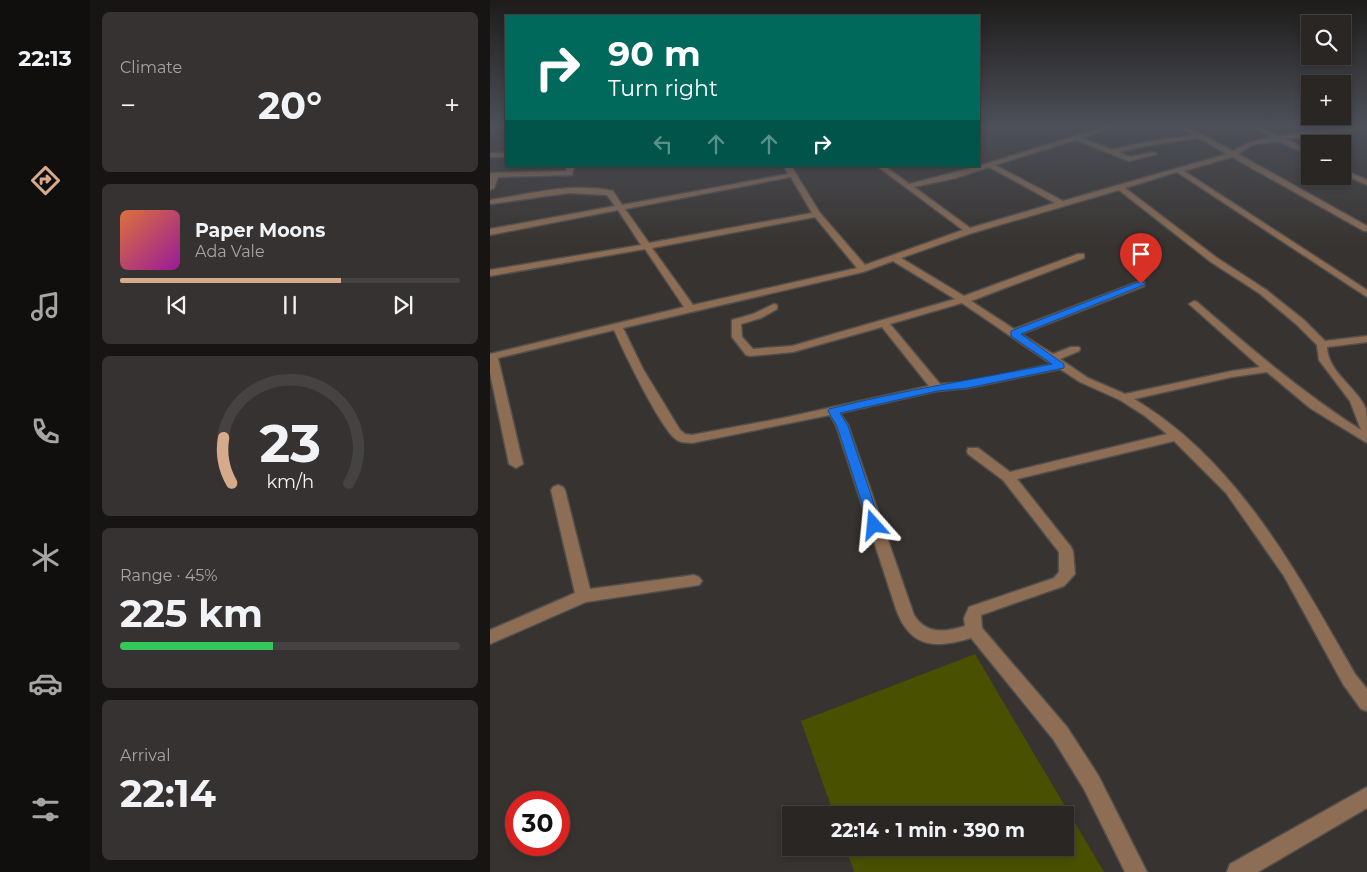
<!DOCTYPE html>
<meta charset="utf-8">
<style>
body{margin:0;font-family:Montserrat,sans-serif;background:#353231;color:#f1f3f6;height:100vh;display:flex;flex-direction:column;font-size:19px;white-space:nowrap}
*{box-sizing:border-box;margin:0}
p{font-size:16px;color:#a5a5a6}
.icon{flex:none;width:28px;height:28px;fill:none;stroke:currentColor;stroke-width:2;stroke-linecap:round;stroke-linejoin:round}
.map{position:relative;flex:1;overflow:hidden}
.details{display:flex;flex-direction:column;gap:12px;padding:12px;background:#171514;width:400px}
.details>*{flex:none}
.hud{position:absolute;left:15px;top:15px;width:475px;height:152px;border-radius:0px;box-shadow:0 2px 8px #0003,0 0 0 1px #454341;background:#00695c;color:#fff;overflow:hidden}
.tools{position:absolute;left:811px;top:15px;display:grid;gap:10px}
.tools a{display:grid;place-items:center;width:50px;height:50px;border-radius:0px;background:#292624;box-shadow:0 2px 8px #0003,0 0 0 1px #454341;font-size:25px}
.speed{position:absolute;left:15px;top:791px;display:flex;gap:10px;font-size:25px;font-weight:700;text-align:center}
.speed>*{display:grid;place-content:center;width:65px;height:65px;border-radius:50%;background:#292624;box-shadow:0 2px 8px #0003,0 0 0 1px #454341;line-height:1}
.speed .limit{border:8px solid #d22;background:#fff;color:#111}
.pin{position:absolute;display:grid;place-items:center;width:42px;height:42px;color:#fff;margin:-51px -21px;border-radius:50% 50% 50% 0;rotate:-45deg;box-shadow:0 0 5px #0007}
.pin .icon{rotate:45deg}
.me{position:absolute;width:55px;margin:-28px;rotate:342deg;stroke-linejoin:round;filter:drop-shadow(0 0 4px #0008)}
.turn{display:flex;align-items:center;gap:18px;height:105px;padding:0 20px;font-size:22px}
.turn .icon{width:65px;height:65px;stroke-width:2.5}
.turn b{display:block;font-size:35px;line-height:42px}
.lanes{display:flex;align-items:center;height:48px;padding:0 20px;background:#0003;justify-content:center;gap:25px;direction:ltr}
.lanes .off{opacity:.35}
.big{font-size:38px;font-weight:700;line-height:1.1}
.details .widget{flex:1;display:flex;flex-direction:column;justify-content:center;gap:8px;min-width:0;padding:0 18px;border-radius:8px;background:#353231}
.details .dial{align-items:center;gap:0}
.dial svg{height:130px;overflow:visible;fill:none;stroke:#454341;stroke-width:7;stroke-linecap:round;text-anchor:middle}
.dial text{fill:#f1f3f6;stroke:none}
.song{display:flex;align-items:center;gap:15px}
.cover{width:60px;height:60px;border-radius:8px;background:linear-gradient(135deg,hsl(20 70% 55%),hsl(300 70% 35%))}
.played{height:5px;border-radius:2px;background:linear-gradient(90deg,#d6ab8b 65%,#454341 65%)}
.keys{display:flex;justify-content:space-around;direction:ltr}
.heat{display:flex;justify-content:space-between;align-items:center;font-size:28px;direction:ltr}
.charge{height:8px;border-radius:4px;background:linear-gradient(90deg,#34c759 45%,#454341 0)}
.trip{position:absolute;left:292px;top:806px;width:292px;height:50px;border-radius:0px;background:#292624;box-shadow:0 2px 8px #0003,0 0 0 1px #454341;font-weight:700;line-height:50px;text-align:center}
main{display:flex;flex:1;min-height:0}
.dock{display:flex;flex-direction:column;width:90px;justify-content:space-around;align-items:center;background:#100f0e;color:#a5a5a6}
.dock .icon{width:35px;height:35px}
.dock .active{color:#d6ab8b}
.dock b{font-size:22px;color:#f1f3f6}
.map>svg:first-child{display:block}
.green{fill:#495000}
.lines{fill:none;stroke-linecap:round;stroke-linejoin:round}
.minor-casing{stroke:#524f4c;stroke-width:3}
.minor{fill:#8d6d54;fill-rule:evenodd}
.route{fill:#1a73e8;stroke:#114b97}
</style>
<main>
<nav class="dock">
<b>22:13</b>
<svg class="icon active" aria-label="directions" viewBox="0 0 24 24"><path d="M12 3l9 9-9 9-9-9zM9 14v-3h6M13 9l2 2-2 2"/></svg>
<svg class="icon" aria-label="music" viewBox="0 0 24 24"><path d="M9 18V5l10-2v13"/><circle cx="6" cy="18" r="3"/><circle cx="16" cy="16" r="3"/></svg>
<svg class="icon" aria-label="phone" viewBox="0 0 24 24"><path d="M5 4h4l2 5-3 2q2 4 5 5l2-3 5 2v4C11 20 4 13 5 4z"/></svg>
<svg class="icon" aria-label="climate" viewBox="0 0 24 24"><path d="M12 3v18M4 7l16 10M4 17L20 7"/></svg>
<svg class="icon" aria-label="car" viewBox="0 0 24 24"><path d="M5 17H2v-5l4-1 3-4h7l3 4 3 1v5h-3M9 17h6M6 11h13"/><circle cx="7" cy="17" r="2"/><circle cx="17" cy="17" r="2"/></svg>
<svg class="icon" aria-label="filters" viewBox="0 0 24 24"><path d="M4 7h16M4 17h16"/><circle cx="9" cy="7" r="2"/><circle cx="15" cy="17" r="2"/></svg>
</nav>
<section class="details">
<div class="widget"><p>Climate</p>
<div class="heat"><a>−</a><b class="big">20°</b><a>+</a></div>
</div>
<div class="widget">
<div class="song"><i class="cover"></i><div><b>Paper Moons</b><p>Ada Vale</p></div></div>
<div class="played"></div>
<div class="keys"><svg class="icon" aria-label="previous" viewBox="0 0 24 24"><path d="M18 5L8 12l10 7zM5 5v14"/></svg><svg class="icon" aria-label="pause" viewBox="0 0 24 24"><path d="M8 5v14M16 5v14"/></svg><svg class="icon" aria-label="next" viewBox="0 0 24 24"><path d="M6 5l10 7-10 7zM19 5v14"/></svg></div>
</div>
<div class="widget dial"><svg viewBox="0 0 100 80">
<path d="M14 69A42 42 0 1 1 86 69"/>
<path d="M14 69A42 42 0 0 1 9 41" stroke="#d6ab8b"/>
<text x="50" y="56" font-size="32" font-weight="700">23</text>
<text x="50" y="72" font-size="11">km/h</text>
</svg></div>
<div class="widget"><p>Range · 45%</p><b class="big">225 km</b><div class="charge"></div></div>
<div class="widget"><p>Arrival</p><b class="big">22:14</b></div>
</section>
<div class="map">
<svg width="877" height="872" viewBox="0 0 877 872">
<rect width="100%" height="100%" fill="#373330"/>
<path class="green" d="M485,654l129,218h-250l-8,-24h220v-33h-232l-33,-94z"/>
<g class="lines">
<g class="minor-casing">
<path id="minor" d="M489,125h7l-7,3z
M620,125h8l-36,13 30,12 33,-8 48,-7 -16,-10h7l49,26 15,-8 23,-6 -23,-12h7l24,11 82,-9 1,1 -3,2 -73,9 24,12v5l-32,-15 -26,4 -14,9 129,72v5h-3l-132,-74 -48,14 183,119v7l-190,-125 -52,16 92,70 48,31 39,31 21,21 42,-5v6l-40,5c1,26 30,40 39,62 1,7 1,17 1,24l-2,-1 2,1v10l-57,-35 -43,-36 -35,5 -98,22c104,62 163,174 221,275l12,15v22l-6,-2 -18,-25 -59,-108 -58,-83 -52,-52 -157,38 54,68 2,4 2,23 -11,12 -83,29 1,13 85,99 31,48 49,97h-22l-41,-83 -31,-50 -82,-101c-36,11 -61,10 -75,-29l-60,-184 -6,-10 -138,28c-5,-1 -11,0 -15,-3 -16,-10 -54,-90 -63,-110l-116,28 25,106 -7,4 -7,-4 -19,-91v-19l194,-47 -39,-58 -155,27v-6l151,-25 -23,-35 -128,25v-6l125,-23 -8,-11 -38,-2 -79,11v-4c40,-6 83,-18 123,-9l9,14 166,-31 -4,-8h7l29,47 45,52 98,-35 -86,-64h8l24,18 70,-18zM708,138l29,16 -164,47 -68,-36 81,-25 53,21 28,-7 -3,-2 -24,5 -11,-5 26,-6zM499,167l66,36 -85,25 -56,-41 42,-9zM301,177l21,36 -163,30 -24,-34zM629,190l92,72 48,31 37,31 21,21 2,15 31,41 11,29c-58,-37 -111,-82 -164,-128l-3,-1 -5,3 71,63 -28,4 -107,23 -37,-16 -28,-19 19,-8 1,-2 -1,-2h-8l-18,7 -32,-20 123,-48v-4h-6l-124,47 -43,-28 113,-43v-4h-6l-114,42 -63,-38 71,-25zM325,217l42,51 -164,37 -41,-57zM403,261l62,38 -163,47 -39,3 -11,-12 -1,-13 20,-6 16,-9v-4l-3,-1 -21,10 -21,6v17l14,18 4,1 43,-4 89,-25 47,59 -146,32 -91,17 -7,-1 -5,-4 -37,-61 -20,-41 240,-56zM472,303l85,58 6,3 -85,18 -28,2 -50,-60zM570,369l20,13 40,18 25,16 22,18 -157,38 -32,-24h-10l-1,3 1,3 35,26 56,72v20l-5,6 -85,29 -5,11 1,8c-19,6 -39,9 -51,-11l-66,-190 -8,-12 97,-22 31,-3z
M0,153h16v4h-16z
M77,166h7l-2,9 -74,2 -4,11 -4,2v-17l76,-2z
M852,169l25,11v5l-25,-11z
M68,485l5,2 2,3 25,99 104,-14 5,2 3,4 -3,4 -113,17 -96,42v-14l85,-37 -24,-103 2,-3z
M877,787v21l-109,64h-31l3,-8z"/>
</g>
<use href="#minor" class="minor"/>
</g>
<linearGradient id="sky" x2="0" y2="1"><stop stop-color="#1e1c1a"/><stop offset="0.51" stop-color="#4d5059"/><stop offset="1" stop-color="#4d5059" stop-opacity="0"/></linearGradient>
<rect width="877" height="247" fill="url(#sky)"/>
<path class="route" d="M651,281l5,3 -2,1 -123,49 43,30v4l-96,20 -31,3 -97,22 8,13 33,99 -2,3h-9l-33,-102 -9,-15 1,-2c74,-19 149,-30 223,-45l-41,-28v-5z"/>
</svg>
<div class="tools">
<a><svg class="icon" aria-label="search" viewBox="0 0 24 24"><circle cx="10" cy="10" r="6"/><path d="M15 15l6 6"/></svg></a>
<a>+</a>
<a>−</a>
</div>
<div class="speed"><div class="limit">30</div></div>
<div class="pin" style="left:651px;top:284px;background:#d93025"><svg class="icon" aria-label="arrive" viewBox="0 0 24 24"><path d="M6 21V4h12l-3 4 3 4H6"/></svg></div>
<svg class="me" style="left:384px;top:525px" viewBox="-20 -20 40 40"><path d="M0-17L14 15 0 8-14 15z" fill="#1a73e8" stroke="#fff" stroke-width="4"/></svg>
<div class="trip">22:14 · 1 min · 390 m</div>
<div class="hud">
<div class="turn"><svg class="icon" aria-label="right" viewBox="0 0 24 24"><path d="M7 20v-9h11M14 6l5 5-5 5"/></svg><div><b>90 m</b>Turn right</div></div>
<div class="lanes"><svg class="icon off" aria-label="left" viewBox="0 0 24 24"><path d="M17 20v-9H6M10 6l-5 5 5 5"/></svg><svg class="icon off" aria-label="ahead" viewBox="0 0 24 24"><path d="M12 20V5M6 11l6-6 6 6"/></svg><svg class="icon off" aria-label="ahead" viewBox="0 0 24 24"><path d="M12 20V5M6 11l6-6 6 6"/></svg><svg class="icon" aria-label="right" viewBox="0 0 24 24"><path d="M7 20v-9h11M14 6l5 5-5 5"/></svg></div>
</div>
</div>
</main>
